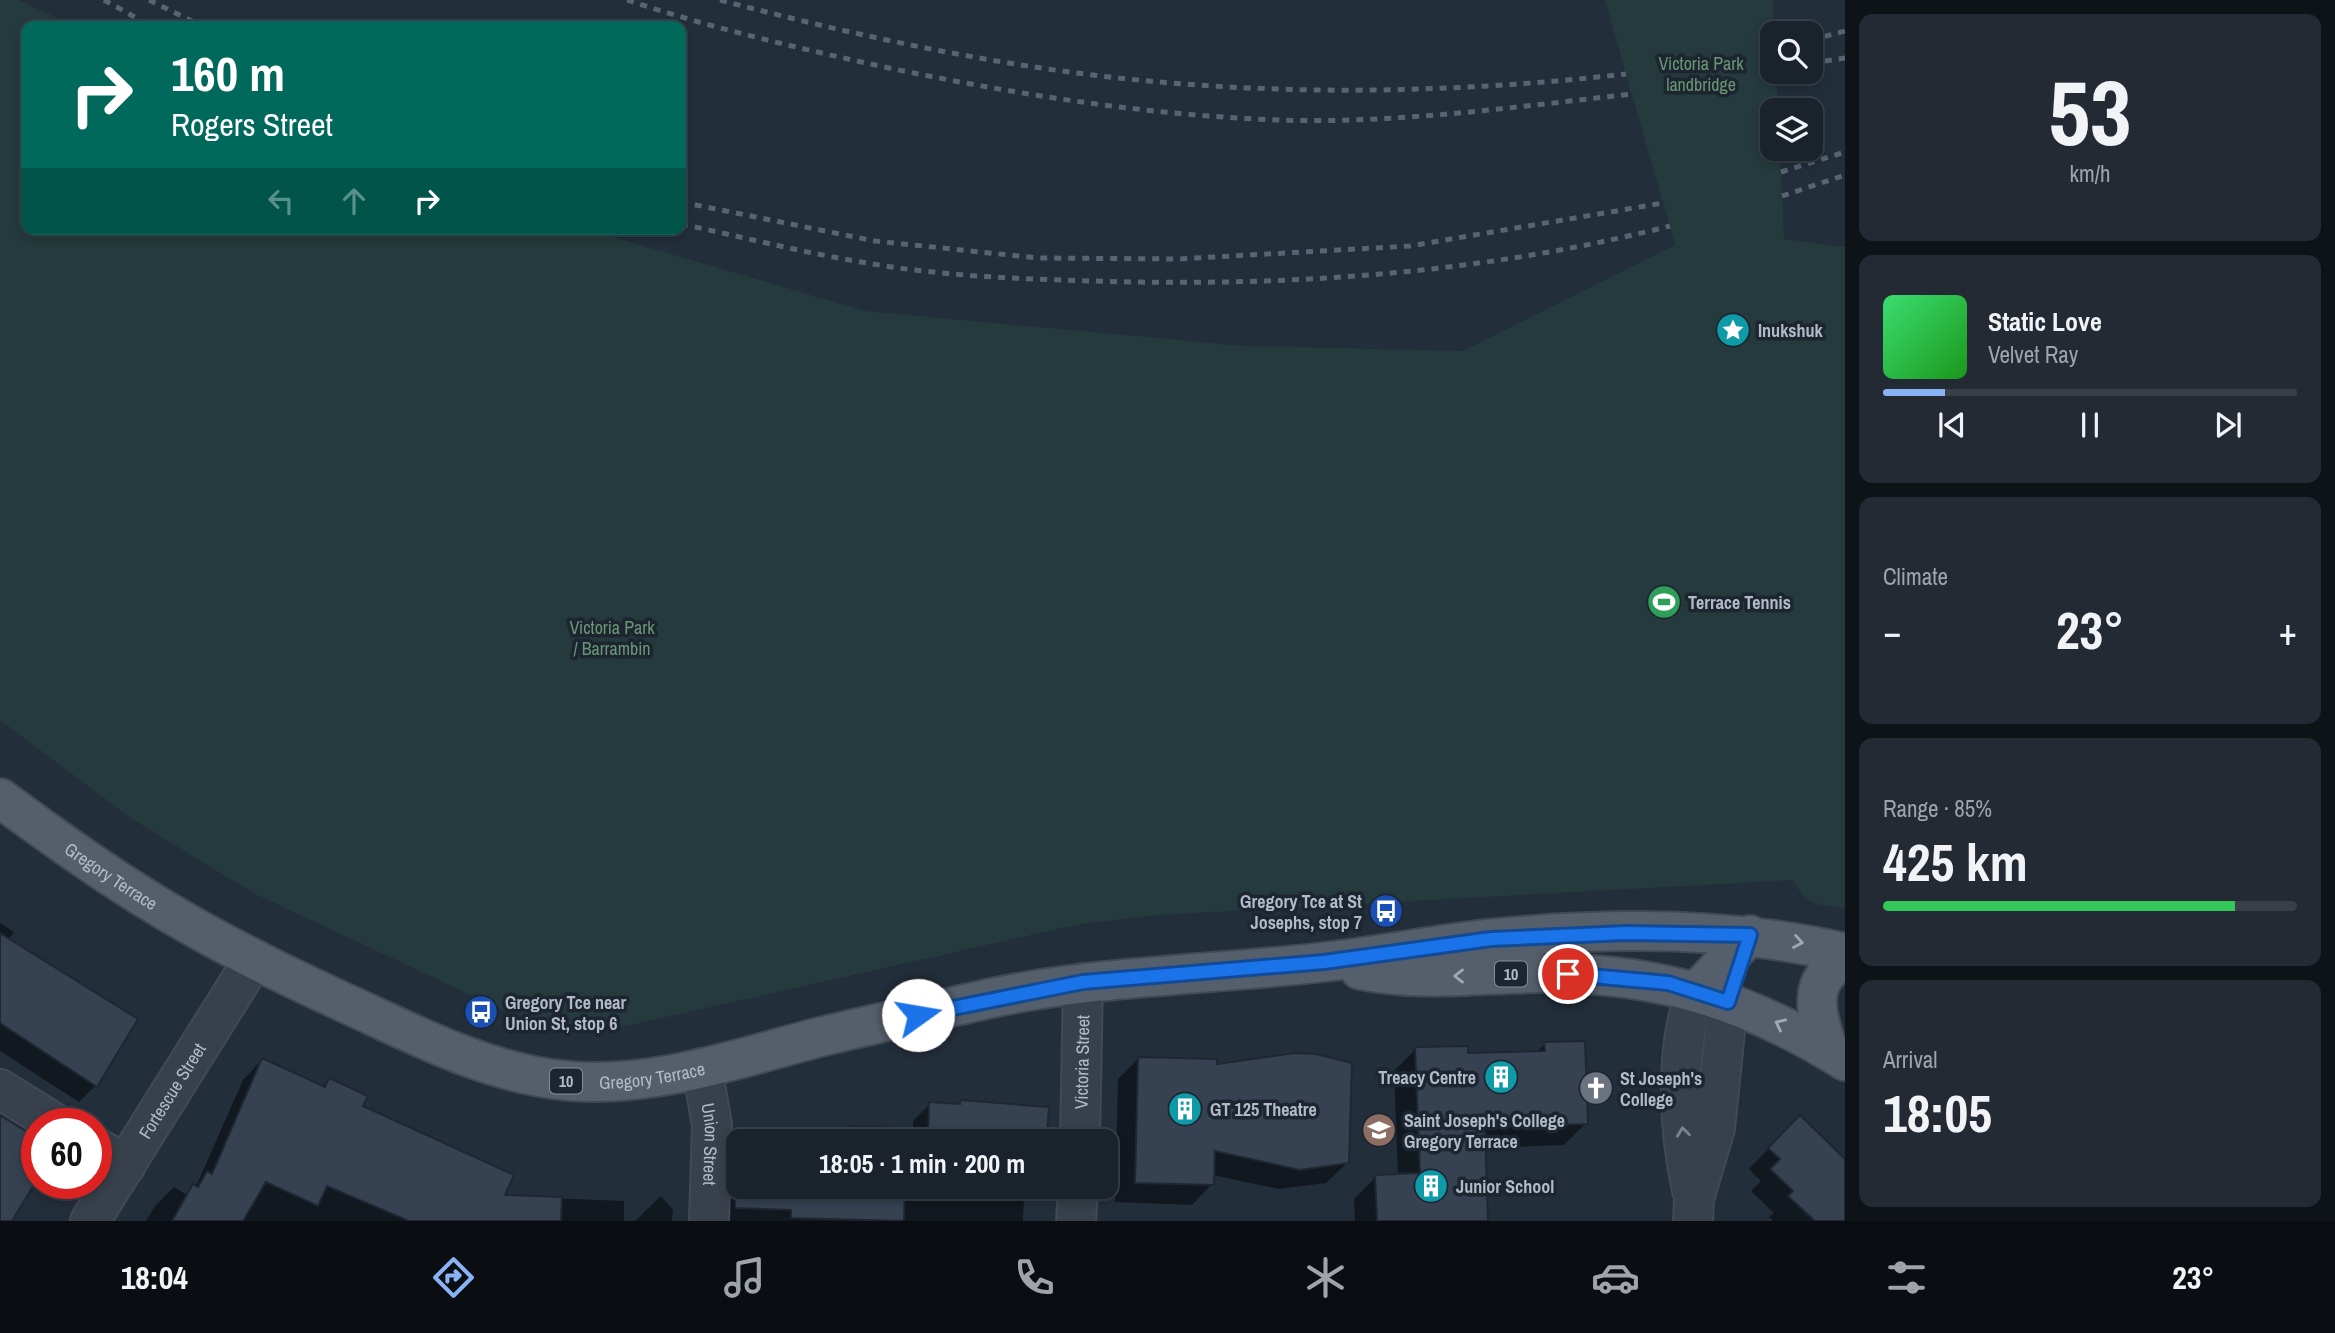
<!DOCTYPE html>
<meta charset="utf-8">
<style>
body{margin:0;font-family:"Archivo Narrow",sans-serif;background:#232a34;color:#f1f3f6;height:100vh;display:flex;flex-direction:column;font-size:26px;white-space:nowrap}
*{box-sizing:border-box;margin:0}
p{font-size:23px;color:#9fa4a9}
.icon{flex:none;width:38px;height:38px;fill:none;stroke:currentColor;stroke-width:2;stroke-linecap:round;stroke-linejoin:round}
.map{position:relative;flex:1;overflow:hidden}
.side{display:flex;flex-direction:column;gap:14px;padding:14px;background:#0e1318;width:490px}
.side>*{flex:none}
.top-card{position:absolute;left:21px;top:21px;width:665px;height:214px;border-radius:14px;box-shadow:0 4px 10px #0003,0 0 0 2px #383f48;background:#00695c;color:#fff;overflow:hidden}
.fabs{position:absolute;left:1760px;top:21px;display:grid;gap:14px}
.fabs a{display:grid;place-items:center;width:63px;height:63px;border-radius:14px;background:#1a222c;box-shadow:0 4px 10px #0003,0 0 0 2px #383f48;font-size:35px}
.speed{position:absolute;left:21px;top:1108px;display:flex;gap:14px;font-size:35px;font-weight:700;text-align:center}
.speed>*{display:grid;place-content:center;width:91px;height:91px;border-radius:50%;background:#1a222c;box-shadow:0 4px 10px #0003,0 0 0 2px #383f48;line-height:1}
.speed .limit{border:10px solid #d22;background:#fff;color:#111}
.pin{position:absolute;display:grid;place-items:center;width:60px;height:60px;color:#fff;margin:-30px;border:4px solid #fff;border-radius:50%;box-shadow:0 2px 7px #0007}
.me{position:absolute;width:77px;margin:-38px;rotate:77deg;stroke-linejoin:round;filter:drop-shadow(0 0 5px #0008)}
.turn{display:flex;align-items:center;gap:24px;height:147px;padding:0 35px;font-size:32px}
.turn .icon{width:91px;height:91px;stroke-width:2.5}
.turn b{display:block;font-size:49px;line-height:60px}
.lanes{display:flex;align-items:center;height:66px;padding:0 35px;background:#0003;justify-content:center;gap:35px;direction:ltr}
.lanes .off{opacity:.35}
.big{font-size:52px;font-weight:700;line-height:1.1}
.side .widget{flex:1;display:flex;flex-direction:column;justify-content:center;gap:10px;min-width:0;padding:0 24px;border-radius:14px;background:#232a34}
.side .dial{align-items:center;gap:0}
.dial b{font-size:91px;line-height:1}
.song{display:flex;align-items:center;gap:21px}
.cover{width:84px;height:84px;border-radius:10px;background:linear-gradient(135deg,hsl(140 70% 55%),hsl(120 70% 35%))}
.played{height:7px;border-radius:4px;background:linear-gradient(90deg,#8ab3f5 15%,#383f48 15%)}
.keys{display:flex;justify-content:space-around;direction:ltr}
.heat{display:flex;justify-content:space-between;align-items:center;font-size:38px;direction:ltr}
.charge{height:10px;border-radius:5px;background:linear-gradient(90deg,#34c759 85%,#383f48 0)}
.trip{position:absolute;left:726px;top:1129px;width:392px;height:70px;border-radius:14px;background:#1a222c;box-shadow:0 4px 10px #0003,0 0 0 2px #383f48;font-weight:700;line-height:70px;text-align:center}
.dock{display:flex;height:112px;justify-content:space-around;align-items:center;background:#0a0e12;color:#9fa4a9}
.dock .icon{width:49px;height:49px}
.dock .current{color:#8ab3f5}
.dock b{font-size:32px;color:#f1f3f6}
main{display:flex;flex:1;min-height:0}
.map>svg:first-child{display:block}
.green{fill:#253a3c}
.shadow{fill:#0007}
.building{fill:#364252;stroke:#1e2732;stroke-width:2}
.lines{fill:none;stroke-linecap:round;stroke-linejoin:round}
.minor-casing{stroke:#404954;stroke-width:42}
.primary-casing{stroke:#404954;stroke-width:42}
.minor{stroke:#37404b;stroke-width:38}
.primary{stroke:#555f6b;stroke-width:38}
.rail{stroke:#596472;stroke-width:5;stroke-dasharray:7 7;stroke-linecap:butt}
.oneway{stroke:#a0a8b5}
.oneway2{stroke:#7b838f}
.route-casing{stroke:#114b97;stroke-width:18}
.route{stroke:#1a73e8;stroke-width:12}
.labels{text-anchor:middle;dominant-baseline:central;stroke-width:7;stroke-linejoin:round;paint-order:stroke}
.shield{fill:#1c2530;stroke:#868d9a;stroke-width:2}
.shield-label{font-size:16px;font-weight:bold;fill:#b3bac7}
.park-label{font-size:18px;fill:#6a9774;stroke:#1c2530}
.poi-label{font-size:18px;font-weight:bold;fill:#b3bac7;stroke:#1c2530;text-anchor:start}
.street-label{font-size:18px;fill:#b3bac7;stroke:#1c2530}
</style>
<main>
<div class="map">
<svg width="1845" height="1221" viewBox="0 0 1845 1221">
<rect width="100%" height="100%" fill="#232e3b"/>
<path class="green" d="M0,0h19l55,26h-48v203h560l279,82 379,35 219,5 212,-106 -70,-245h168v72h3l2,38h-5v39h7l4,90 61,8v661c-28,-3 -38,-2 -52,-28l-634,35 -79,9 -463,104 -60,-5 -52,-12 -250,-117 -123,-75 -132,-99z"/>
<path class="shadow" d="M0,923l14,9 -6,8 87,146 -16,16 -79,-51z
M1545,1044l41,79 -22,22 -80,3 3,73h-132l-1,-22 22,-22 22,-1 -4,-105 22,-22 50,6 69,-2z
M1139,1058l76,8 132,97 -21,20 -47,6 -67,-14v9l-20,21 -77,-3 3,-123z
M262,1060l60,27 7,-7 32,27 141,89 122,5v20h-478l9,-15 19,-19 12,7 12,-12 45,-102z
M961,1102l85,31 -5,8h-303v45h298l-12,12 -1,23h-304l1,-70 18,-17 51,2 5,-6 52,2 4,-4 63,2v-9l17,-17 27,1z
M1779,1138l66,24v59h-72l-4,-4 5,-4 -23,-22 10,-10 -12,-12z
M661,1196l12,14 -1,11h-37z"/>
<path class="building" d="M0,933l138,86 -41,68 -97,-64z
M1585,1041l3,83 -103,3 3,94h-111l-2,-46 45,-2 -5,-126 53,-1v7l77,-2 -1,-9z
M1295,1053l21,1 36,9 -3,100 -49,7 -85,-19 -1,34 -79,-2 3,-126 79,2v5z
M262,1058l63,29 4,-9 39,18 -5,10 151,69 -9,20 57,2 -1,24h-152l-82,-35 -9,20 -52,-24 -23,39h-71l21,-37 5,3 9,-16 5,3z
M960,1100l89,7 -2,27h-4v7h-115l1,-39 31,2z
M0,1115l37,23v42l-25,41h-12z
M1800,1115l45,44v62h-30l-27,-25 5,-5 -23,-22 10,-10 -12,-11z
M850,1126l57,2 -1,13h-168v45h167l-1,35 -113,-3v-8l-56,-2 2,-76 56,2v-6l57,2z"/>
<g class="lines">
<g class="minor-casing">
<g id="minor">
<path id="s1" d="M702,1068l10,57 -3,96"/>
<path d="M0,1089l56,35"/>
<path id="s2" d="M1080,1141l3,-158"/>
<path d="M96,1147l30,18"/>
<path d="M1692,1190c-13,-59 -18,-140 4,-198"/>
<path id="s3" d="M90,1221l164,-262"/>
<path d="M1076,1221l2,-35"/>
<path d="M1693,1221l1,-22 21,-71 13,-126"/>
</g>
</g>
<g class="primary-casing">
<g id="primary">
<path id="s4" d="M0,798c60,44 120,87 185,124 59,34 121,63 182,91 64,30 131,62 202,68 84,7 167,-22 247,-43 57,-14 114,-26 171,-39 111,-24 224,-24 337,-37 55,-6 109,-17 164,-23 117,-12 242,-13 357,14"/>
<path d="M1360,970c62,13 125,3 187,3 113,0 202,28 298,88"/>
<path d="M1696,992l54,-57"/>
<path d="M1829,1051c-13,-35 -24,-71 16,-91"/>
</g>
</g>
<use href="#minor" class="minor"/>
<use href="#primary" class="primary"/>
<path class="rail" d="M104,0l47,26
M149,0l53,26
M627,0c84,28 171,48 257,67 130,27 261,48 394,53 118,4 236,-13 354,-26
M720,0c106,28 213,52 321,68 194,29 391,28 585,6
M1811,40l34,-9
M1811,63l34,-5
M1781,172l64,-20
M1782,196l63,-21
M681,202l194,39 163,17 140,1 232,-13 253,-43
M681,224c62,13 123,29 186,39 74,13 152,16 226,18 194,6 388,-7 577,-55"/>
</g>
<defs><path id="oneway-chevron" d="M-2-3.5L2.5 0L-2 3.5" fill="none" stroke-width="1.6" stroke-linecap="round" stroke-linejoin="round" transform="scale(1.75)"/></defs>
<g class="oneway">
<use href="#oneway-chevron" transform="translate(1798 942) rotate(10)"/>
<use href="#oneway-chevron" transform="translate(1459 976) rotate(-180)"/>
<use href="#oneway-chevron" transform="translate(1780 1024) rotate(-155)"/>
</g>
<use class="oneway2" href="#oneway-chevron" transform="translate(1683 1132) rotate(-97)"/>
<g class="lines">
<g class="route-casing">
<path id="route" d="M918,1015l165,-33 241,-20 167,-23 135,-6 124,2 -22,67 -60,-19 -100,-9"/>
</g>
<use href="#route" class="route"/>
</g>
<defs>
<g id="sight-disc" transform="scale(1.75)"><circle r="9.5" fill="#0f9aa8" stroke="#1c2530"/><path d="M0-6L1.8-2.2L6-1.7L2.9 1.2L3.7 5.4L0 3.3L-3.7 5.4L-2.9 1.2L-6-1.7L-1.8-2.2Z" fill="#fff"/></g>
<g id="stadium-disc" transform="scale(1.75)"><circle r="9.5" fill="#2e9e5b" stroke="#1c2530"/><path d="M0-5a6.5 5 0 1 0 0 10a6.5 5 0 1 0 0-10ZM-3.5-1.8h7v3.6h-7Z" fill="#fff"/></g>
<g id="bus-disc" transform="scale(1.75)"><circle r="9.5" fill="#1a4fb4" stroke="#1c2530"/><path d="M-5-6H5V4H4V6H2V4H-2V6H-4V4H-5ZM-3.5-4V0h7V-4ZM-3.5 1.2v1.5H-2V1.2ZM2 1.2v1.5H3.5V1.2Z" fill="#fff"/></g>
<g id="building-disc" transform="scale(1.75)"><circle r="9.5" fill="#0f9aa8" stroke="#1c2530"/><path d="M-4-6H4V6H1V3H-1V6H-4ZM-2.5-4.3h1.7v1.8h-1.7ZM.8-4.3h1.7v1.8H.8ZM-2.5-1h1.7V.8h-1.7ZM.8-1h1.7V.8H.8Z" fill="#fff"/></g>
<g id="church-disc" transform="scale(1.75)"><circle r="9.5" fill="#6b7280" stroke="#1c2530"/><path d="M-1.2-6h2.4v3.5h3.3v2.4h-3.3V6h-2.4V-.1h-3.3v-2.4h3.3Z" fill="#fff"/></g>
<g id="school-disc" transform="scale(1.75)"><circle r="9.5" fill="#8d6e63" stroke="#1c2530"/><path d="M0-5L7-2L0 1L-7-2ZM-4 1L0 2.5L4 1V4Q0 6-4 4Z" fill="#fff"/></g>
</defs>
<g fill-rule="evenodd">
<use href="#sight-disc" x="1733" y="330"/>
<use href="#stadium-disc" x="1664" y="602"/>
<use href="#bus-disc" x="1386" y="911"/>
<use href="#bus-disc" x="481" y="1012"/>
<use href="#building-disc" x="1501" y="1077"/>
<use href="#church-disc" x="1596" y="1088"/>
<use href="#building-disc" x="1185" y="1109"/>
<use href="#school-disc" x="1379" y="1130"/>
<use href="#building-disc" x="1431" y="1186"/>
</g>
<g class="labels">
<g class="shield">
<rect x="1495" y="961.5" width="32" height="25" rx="5"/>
<rect x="550" y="1068.5" width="32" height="25" rx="5"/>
</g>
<g class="shield-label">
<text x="1511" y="974">10</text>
<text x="566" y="1081">10</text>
</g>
<g class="park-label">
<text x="1701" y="63">Victoria Park<tspan x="1701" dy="21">landbridge</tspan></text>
<text x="612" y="627">Victoria Park<tspan x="612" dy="21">/ Barrambin</tspan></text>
</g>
<g class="poi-label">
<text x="1758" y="330">Inukshuk</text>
<text x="1688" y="602">Terrace Tennis</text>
<text x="1362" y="901" text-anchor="end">Gregory Tce at St<tspan x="1362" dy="21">Josephs, stop 7</tspan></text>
<text x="505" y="1002">Gregory Tce near<tspan x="505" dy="21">Union St, stop 6</tspan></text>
<text x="1476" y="1077" text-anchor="end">Treacy Centre</text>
<text x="1620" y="1078">St Joseph's<tspan x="1620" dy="21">College</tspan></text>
<text x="1210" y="1109">GT 125 Theatre</text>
<text x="1404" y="1120">Saint Joseph's College<tspan x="1404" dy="21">Gregory Terrace</tspan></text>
<text x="1456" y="1186">Junior School</text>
</g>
<g class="street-label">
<text stroke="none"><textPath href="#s4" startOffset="136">Gregory Terrace</textPath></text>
<text stroke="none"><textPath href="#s2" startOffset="79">Victoria Street</textPath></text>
<text stroke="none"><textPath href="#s4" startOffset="724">Gregory Terrace</textPath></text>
<text stroke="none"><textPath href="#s3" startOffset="154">Fortescue Street</textPath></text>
<text stroke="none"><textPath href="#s1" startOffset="77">Union Street</textPath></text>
</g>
</g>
</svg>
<div class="fabs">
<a><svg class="icon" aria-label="search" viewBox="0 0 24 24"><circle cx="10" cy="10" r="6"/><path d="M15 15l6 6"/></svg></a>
<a><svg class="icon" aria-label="layers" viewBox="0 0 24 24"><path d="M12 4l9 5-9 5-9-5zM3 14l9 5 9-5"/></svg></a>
</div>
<div class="speed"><div class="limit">60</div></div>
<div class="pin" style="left:1568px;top:974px;background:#d93025"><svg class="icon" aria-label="arrive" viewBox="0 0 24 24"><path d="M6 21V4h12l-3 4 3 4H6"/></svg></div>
<svg class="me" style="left:918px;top:1015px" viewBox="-20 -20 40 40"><circle r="19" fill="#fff"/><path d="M0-13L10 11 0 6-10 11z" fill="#1a73e8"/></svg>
<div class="trip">18:05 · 1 min · 200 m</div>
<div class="top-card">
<div class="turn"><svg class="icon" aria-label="right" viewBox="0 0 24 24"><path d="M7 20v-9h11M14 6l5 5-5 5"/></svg><div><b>160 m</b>Rogers Street</div></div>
<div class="lanes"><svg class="icon off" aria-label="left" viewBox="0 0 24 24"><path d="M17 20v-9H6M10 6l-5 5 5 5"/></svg><svg class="icon off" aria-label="ahead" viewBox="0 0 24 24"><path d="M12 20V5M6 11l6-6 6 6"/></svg><svg class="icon" aria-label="right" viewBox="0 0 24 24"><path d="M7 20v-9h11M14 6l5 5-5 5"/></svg></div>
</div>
</div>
<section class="side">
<div class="widget dial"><b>53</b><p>km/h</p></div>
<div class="widget">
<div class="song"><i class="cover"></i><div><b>Static Love</b><p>Velvet Ray</p></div></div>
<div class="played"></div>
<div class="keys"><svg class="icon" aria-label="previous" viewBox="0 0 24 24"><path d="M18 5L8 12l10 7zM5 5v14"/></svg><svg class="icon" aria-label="pause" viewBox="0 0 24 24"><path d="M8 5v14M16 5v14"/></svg><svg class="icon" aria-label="next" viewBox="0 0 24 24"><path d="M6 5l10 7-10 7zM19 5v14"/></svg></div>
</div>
<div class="widget"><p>Climate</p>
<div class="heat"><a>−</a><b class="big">23°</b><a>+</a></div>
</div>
<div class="widget"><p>Range · 85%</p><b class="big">425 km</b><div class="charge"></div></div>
<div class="widget"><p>Arrival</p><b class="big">18:05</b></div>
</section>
</main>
<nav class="dock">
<b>18:04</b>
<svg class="icon current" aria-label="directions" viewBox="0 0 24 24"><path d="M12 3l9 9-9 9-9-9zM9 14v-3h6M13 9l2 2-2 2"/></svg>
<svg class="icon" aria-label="music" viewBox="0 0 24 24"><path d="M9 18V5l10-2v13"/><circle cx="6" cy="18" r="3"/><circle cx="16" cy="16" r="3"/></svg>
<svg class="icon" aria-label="phone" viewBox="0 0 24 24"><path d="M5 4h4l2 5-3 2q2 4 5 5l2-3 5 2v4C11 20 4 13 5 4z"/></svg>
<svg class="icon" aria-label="climate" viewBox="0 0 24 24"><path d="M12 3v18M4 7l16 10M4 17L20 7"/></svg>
<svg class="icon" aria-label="car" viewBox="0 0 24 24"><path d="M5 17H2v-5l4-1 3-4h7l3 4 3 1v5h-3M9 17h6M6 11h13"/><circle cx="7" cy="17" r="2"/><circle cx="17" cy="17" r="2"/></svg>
<svg class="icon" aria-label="filters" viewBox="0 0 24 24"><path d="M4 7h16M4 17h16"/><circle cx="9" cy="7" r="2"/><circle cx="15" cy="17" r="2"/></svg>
<b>23°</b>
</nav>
